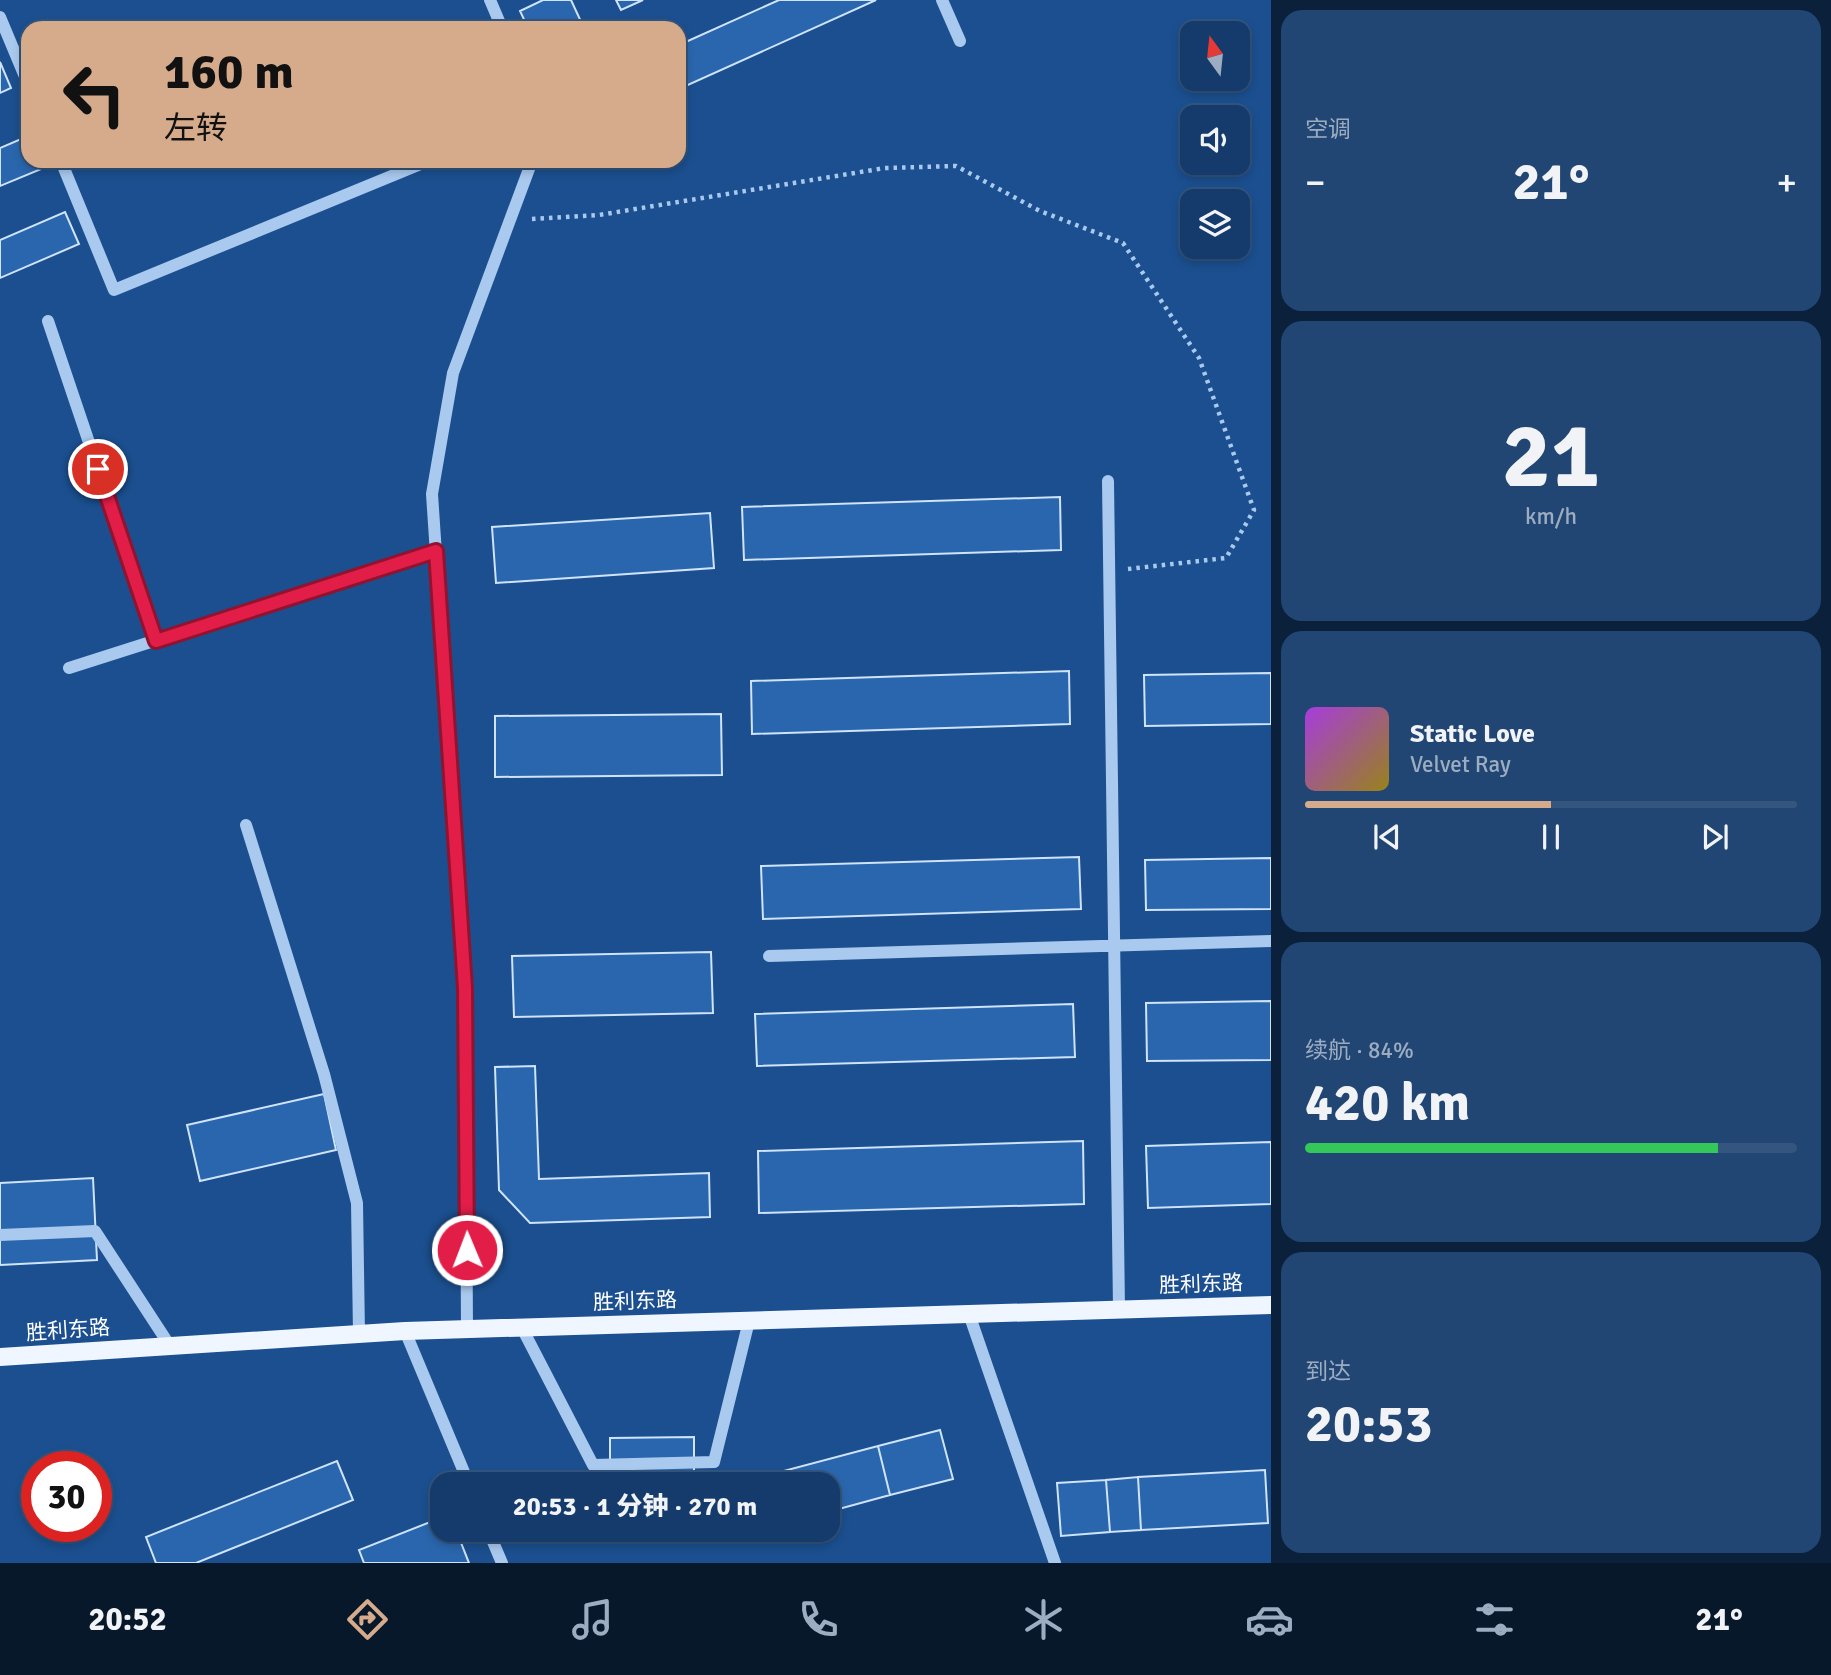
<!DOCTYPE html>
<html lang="zh">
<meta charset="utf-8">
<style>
body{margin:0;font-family:Signika,"Noto Sans SC",sans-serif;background:#214673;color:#f1f3f6;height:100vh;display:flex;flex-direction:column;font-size:26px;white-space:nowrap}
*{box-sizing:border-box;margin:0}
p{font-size:23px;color:#9dadc1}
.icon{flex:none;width:38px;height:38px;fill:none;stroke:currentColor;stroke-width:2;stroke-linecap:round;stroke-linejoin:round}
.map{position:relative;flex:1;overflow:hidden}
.side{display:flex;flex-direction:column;gap:10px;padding:10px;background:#0b203b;width:560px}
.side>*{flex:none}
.guide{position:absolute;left:21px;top:21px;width:665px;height:147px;border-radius:21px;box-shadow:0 4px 10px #0003,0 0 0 2px #33557e;background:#d6ab8b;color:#111;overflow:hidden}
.needle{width:46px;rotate:345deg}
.controls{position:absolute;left:1180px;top:21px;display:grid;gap:14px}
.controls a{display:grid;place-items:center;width:70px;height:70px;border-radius:14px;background:#143b6b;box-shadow:0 4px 10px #0003,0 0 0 2px #33557e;font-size:35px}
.speed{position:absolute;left:21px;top:1451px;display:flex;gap:14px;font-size:35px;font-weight:700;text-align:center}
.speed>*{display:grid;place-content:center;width:91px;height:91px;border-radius:50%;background:#143b6b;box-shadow:0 4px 10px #0003,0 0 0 2px #33557e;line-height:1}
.speed .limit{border:10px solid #d22;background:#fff;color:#111}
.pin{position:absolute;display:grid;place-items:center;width:60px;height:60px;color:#fff;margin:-30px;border:4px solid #fff;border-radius:50%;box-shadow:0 2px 7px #0007}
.me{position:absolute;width:77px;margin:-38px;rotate:359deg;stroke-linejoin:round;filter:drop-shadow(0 0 5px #0008)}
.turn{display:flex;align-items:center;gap:24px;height:147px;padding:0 28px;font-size:32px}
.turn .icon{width:91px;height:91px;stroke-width:2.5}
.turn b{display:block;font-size:49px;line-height:60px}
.big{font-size:52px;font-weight:800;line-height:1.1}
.side .tile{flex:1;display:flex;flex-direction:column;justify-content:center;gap:10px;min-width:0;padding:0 24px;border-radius:21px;background:#214673}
.side .dial{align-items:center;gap:0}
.dial b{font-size:91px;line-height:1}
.song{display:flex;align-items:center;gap:21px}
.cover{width:84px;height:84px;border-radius:10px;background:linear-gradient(135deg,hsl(280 70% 55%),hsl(50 70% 35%))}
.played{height:7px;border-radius:4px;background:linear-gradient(90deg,#d6ab8b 50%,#33557e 50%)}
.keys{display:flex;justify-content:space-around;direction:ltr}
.heat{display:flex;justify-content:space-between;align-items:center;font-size:38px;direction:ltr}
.charge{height:10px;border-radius:5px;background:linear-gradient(90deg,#34c759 84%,#33557e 0)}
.trip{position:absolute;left:430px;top:1472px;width:410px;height:70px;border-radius:21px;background:#143b6b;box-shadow:0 4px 10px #0003,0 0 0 2px #33557e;font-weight:800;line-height:70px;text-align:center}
.dock{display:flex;height:112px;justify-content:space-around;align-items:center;background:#08182b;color:#9dadc1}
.dock .icon{width:49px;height:49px}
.dock .active{color:#d6ab8b}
.dock b{font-size:32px;color:#f1f3f6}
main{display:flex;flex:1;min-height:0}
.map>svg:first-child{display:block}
.building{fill:#2a66ad;stroke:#cfe3fa;stroke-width:2}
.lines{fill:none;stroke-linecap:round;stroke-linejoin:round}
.path{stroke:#a9c9ee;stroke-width:4.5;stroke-dasharray:3.5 5;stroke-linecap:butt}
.minor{stroke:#a9c9ee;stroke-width:12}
.major{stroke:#f0f6ff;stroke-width:18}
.route-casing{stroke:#92132f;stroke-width:18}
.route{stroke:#e11d48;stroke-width:12}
.labels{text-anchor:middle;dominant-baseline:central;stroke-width:7;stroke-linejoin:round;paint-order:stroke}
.street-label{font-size:21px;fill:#fff;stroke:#1b4f8f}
</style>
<main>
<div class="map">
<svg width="1271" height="1563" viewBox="0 0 1271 1563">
<rect width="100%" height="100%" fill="#1b4f8f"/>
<path class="building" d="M543,0h28l13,28h-56l-8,-17z
M616,0h27l-22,10z
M779,0h97l-197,89v-44z
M0,62l11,26 -11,5z
M28,136v25h15l3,6 -46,19v-38z
M65,212l14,32 -79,34v-38z
M1060,497l1,53 -317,10 -2,-53z
M710,513l4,55 -218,15 -4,-56z
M1069,671l1,53 -318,10 -1,-53z
M1271,673v51l-126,2 -1,-51z
M721,714l1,61 -227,2v-61z
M1079,857l2,52 -318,10 -2,-53z
M1271,858v51l-125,1 -1,-50z
M711,952l2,61 -199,4 -2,-61z
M1271,1001v59l-124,1 -1,-58z
M1073,1004l2,53 -318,9 -2,-52z
M535,1066l4,113 170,-6 1,44 -180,6 -31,-33 -4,-123z
M324,1094l12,56 -136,31 -13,-56z
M1083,1141l1,63 -325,9 -1,-62z
M1271,1142v62l-123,4 -2,-62z
M93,1178l4,82 -97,5v-82z
M940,1430l13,49 -63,16 -12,-49z
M694,1437v47h-84v-46z
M878,1446l12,49 -62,17v-28h-85l-1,-2z
M337,1461l16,39 -157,63h-40l-10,-26z
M1265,1470l3,53 -127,7 -3,-53z
M1138,1477l3,53 -31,2 -4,-52z
M1106,1480l4,52 -49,4 -4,-53z
M443,1517v13h13l13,33h-105l-5,-13z"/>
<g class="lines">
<path class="path" d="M532,219l67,-4 286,-47 71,-2 84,45 83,32 76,115 55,152 -28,48 -98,11"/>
<path class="minor" d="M490,0l12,28
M942,0l18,41
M0,17l28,67
M61,161l53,129 314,-129
M48,321l108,320
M1108,481l11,828
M69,668l367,-117
M246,825l78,249 33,129 2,131
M769,956l502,-15
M0,1235l95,-4 75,115
M969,1314l86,249
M522,1328l71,137 121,-3 35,-141
M467,1329l-2,-341 -33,-494 21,-121 79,-212
M405,1331l64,153
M488,1530l14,33"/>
<path class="major" d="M0,1357l405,-26 866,-26"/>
</g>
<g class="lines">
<g class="route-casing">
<path id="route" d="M98,469l58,172 280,-90 29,437 2,262"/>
</g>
<use href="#route" class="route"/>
</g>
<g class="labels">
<g class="street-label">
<text transform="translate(1201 1284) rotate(-2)">胜利东路</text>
<text transform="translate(635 1301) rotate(-2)">胜利东路</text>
<text transform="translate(68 1330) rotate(-4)">胜利东路</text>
</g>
</g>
</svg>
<div class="controls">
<a><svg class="needle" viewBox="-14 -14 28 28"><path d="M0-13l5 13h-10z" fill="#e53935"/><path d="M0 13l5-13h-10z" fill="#9dadc1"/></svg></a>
<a><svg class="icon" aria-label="sound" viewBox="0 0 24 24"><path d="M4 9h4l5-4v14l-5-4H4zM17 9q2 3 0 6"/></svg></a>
<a><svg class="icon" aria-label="layers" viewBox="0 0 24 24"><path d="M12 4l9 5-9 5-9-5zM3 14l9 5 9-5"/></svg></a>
</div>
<div class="speed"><div class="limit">30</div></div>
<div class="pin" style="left:98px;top:469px;background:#d93025"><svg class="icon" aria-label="arrive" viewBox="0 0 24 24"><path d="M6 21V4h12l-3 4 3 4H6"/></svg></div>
<svg class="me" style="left:467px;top:1250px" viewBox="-20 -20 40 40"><circle r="17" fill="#e11d48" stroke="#fff" stroke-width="3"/><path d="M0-11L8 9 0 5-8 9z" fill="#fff"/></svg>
<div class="trip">20:53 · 1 分钟 · 270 m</div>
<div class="guide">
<div class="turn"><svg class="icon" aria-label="left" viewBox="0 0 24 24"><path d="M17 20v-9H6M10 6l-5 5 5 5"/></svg><div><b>160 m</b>左转</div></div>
</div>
</div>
<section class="side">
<div class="tile"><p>空调</p>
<div class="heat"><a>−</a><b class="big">21°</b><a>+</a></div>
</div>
<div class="tile dial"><b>21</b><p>km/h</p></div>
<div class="tile">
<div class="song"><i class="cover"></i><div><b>Static Love</b><p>Velvet Ray</p></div></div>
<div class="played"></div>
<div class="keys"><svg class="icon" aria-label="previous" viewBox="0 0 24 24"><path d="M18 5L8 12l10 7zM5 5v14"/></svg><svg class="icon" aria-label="pause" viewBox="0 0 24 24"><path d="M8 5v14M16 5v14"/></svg><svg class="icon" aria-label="next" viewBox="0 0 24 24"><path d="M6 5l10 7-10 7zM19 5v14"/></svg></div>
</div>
<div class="tile"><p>续航 · 84%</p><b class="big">420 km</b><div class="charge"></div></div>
<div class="tile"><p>到达</p><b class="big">20:53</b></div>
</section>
</main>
<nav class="dock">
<b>20:52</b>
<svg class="icon active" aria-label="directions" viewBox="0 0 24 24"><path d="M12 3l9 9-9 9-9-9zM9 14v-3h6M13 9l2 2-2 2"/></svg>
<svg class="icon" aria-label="music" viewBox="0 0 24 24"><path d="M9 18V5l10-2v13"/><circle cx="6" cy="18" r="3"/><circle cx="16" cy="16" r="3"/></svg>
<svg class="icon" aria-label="phone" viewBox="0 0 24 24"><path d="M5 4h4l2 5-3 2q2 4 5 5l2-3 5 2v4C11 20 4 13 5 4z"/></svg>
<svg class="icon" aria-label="climate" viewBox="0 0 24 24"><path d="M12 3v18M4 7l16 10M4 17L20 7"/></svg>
<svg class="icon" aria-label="car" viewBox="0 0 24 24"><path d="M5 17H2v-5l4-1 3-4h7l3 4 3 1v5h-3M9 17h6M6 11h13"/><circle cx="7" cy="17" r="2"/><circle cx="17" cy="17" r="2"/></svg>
<svg class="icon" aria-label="filters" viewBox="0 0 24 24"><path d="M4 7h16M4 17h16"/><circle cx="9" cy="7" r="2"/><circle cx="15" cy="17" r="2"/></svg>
<b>21°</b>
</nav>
